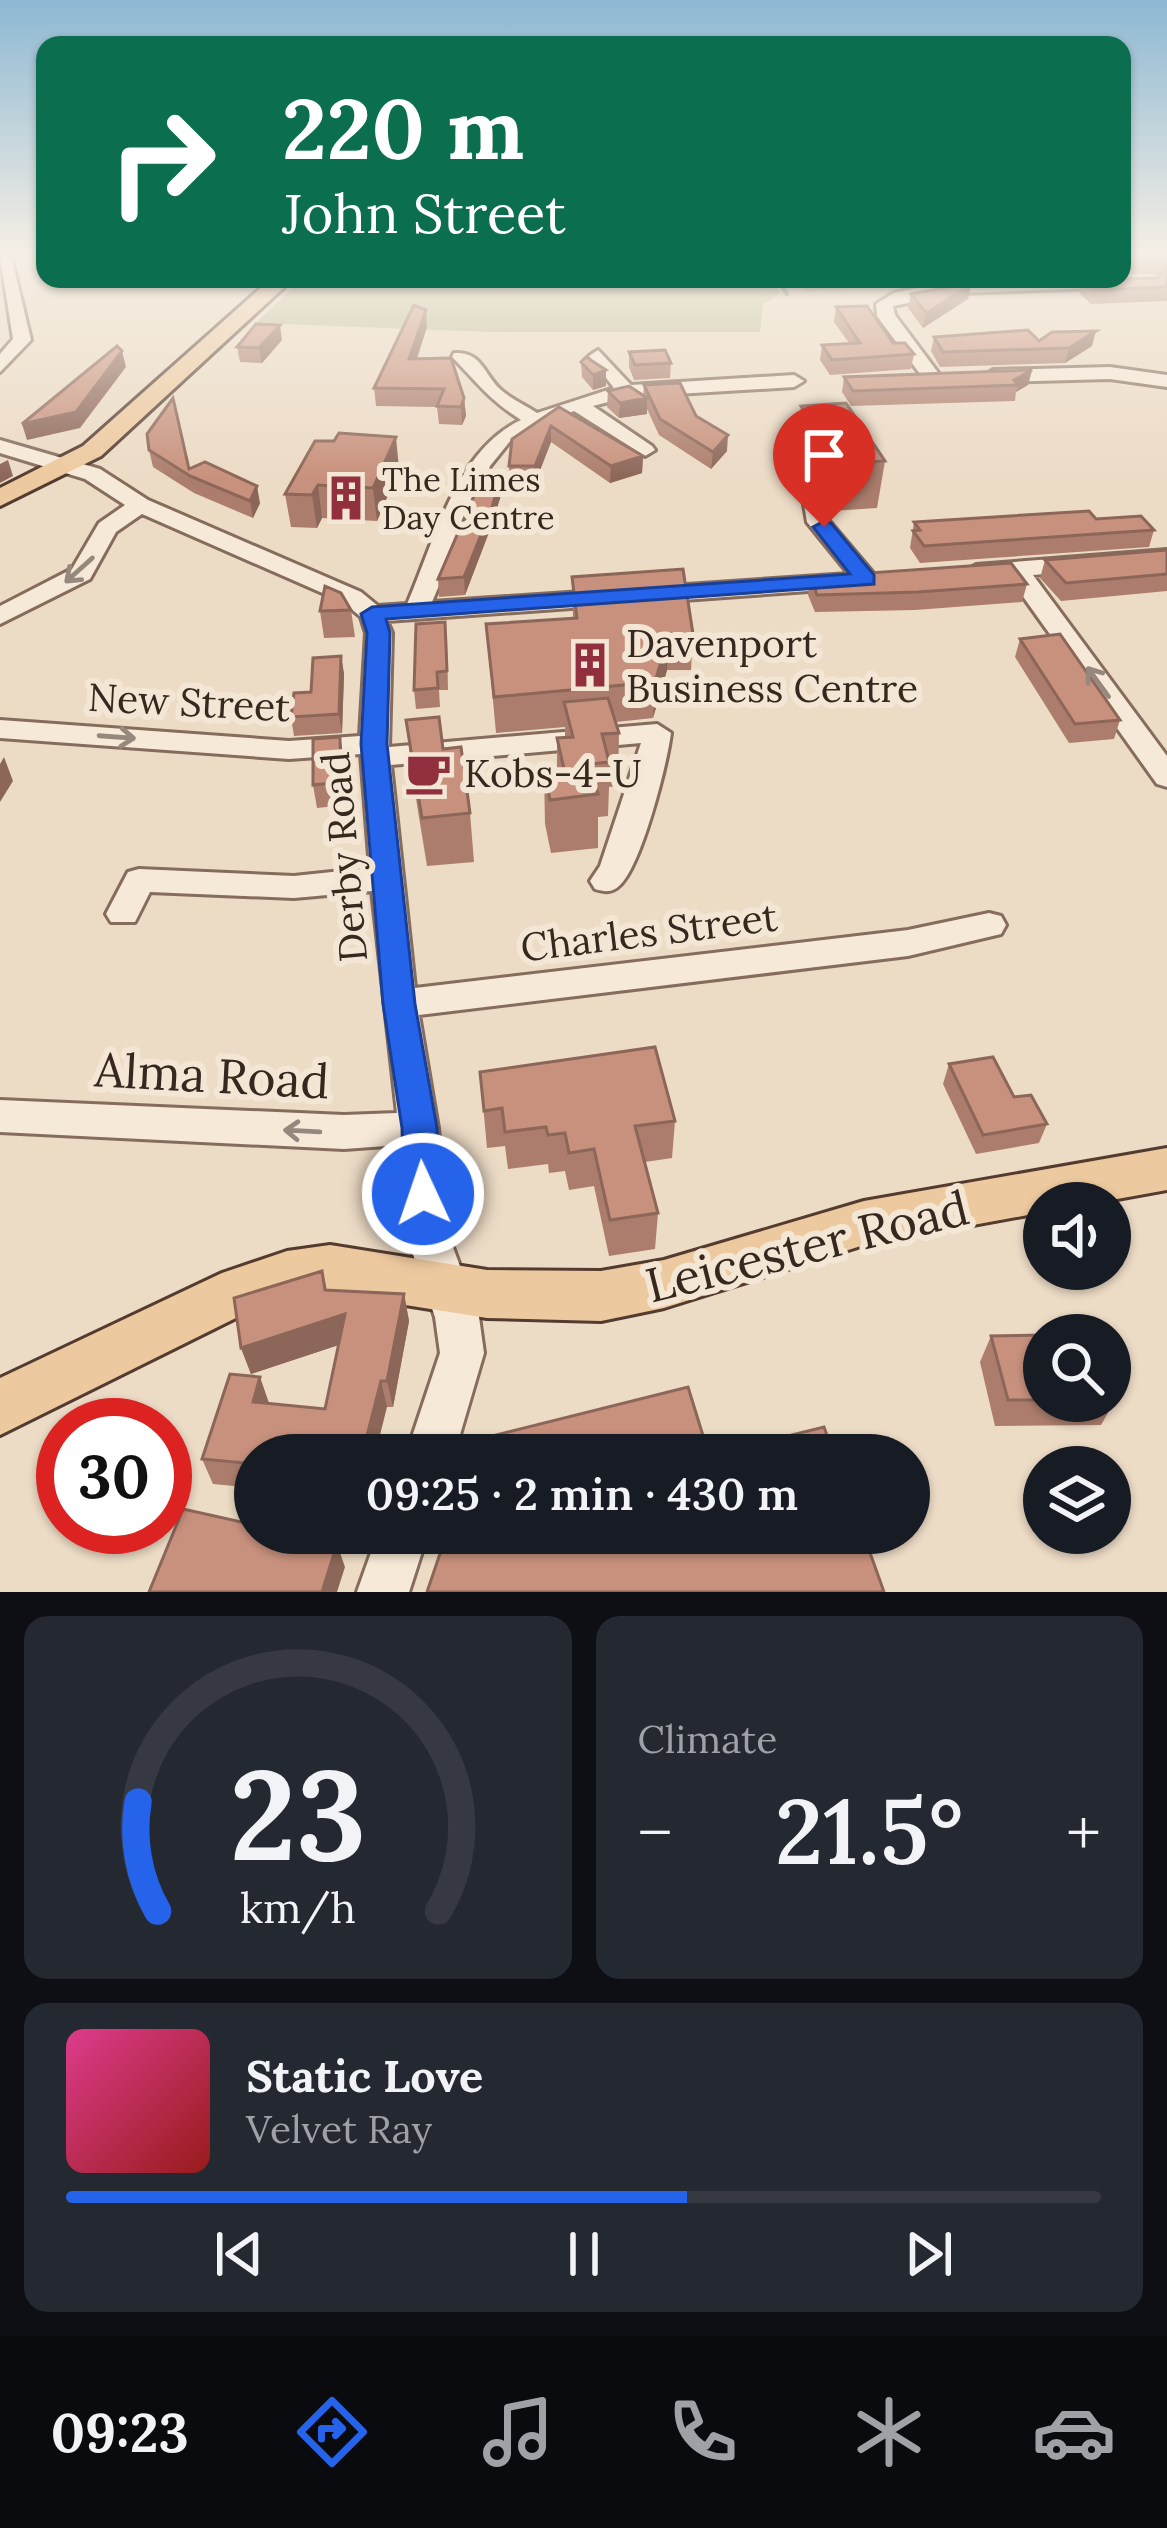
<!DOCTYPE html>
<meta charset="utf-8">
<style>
body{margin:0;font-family:Lora,serif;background:#242831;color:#f1f3f6;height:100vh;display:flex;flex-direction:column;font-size:45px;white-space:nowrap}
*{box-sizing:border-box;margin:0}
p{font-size:39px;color:#9ea1a6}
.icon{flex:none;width:66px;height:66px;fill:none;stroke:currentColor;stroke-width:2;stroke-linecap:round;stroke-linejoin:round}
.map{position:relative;height:1592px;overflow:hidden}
.details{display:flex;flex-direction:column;gap:24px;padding:24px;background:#0d0f14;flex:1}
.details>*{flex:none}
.guide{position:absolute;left:36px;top:36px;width:1095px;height:252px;border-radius:24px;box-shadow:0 3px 9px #0004;background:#0b6e4f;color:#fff;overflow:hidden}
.controls{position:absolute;left:1023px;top:1182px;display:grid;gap:24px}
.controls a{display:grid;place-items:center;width:108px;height:108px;border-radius:50%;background:#171b24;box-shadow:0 3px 9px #0004;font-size:60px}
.speed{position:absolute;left:36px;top:1398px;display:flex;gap:24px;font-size:60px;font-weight:700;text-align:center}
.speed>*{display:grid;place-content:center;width:156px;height:156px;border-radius:50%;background:#171b24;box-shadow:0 3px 9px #0004;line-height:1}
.speed .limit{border:18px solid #d22;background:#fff;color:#111}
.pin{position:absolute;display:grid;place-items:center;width:102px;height:102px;color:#fff;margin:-123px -51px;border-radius:50% 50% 50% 0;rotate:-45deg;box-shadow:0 0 12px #0007}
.pin .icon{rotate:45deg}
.me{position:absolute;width:132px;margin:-66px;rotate:357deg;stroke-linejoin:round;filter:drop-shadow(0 0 9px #0008)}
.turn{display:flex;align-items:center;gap:42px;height:252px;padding:0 48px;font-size:54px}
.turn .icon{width:156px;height:156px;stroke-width:2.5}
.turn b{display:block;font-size:84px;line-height:102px}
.big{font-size:90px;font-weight:600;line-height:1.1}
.details .card{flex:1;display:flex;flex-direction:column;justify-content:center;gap:18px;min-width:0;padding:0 42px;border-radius:24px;background:#242831}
.details .dial{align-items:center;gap:0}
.dial svg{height:312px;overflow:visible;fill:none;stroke:#363941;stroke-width:7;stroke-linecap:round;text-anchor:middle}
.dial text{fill:#f1f3f6;stroke:none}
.song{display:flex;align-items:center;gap:36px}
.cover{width:144px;height:144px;border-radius:18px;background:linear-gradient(135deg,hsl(330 70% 55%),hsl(0 70% 35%))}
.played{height:12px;border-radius:6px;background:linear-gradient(90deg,#2563eb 60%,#363941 60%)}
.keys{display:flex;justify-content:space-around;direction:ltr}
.heat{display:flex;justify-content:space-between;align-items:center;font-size:66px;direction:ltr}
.details .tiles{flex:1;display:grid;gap:24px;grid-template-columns:1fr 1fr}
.card:last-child{grid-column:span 2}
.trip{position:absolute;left:234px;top:1434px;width:696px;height:120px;border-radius:60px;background:#171b24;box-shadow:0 3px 9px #0004;font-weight:600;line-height:120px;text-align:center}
.tab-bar{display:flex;height:192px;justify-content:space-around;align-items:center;background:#090b0e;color:#9ea1a6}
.tab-bar .icon{width:84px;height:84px}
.tab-bar .current{color:#2563eb}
.tab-bar b{font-size:54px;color:#f1f3f6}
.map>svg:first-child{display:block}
.cemetery{fill:#bebe98}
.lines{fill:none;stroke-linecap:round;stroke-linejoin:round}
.stream{stroke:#6e8d81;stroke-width:4.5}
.minor-casing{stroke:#856c5c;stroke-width:6}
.major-casing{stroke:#543b30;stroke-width:6}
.minor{fill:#f7e9d8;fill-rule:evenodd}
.major{fill:#edc99f;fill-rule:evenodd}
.wall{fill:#ac7d6c}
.shaded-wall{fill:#8c6658}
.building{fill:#c8917d;stroke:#8c6658;stroke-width:3}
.oneway{stroke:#96887c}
.route{fill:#2563eb;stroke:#184099;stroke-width:3}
.labels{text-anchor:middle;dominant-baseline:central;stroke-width:12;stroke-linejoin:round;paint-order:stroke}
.far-poi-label{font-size:33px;fill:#36271f;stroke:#f3e6d4;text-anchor:start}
.poi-label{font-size:39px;fill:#36271f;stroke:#f3e6d4;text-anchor:start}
.street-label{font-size:39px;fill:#36271f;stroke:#f3e6d4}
.near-street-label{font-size:48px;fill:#36271f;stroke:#f3e6d4}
</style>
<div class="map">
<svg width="1167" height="1592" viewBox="0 0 1167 1592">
<rect width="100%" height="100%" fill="#ecdbc5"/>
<path class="cemetery" d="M302,279h467l11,14 -17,12 -3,27h-270l-234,-9z
M793,279h232l-219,12z"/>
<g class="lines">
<path class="stream" d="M778,279l9,15"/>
<g class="minor-casing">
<path id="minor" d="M0,256h11l20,84 -31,32v-18l13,-15z
M1123,279l8,5 -2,3 -170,6 -66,13 2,9 47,63 -9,6 -7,-2 -49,-66 -1,-12 18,-11 32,-7z
M598,350l33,35 163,-10 10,6 -10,6 -167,10 -34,9 59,40 3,4 -10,6 -71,-45 -63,29 -21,26 -58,136 417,-28 -42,-52 -5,-30 -10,-12 11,-6 18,11 8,36 49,58 -3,5 -24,4 -464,33 5,12 -3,114 268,-23 14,9c-4,31 -29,131 -51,152 -8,8 -15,7 -25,4l-5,-8 10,-15 41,-123 -250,22 24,223 493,-58 81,-17 12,3 5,9 -5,9 -93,22 -489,59 19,113 7,98 34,91 5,36 -30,102h-48l34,-102 -5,-36 -32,-91 -3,-81 -56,4 -344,-17v-32l344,15 53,-2 -25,-222 -78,7 -144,-6 -15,30h-24l-5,-8 22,-42 11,-3 155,7 76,-8 -9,-114 -72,5 -289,-21v-18l289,21 71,-5 6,-103 -5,-16 -18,-15 -201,-88 -26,18 -26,47 -90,45v-18l72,-37 27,-46 26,-18 -40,-26 -85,-26v-13l100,29 48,31 213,92 17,14 29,-2c27,-62 49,-154 114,-184 -34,-22 -42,-36 -69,-63l2,-4c28,-2 30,22 47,37 10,9 24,15 36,23l77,-25 -25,-32z
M1110,367l57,8v12l-57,-8 -117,3 -9,-6 9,-6z
M1167,550v14l-134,11 134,181v31l-10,-3 -148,-207 -33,2 -12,-7 12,-7z
M378,1533h50l-19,59h-52z"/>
</g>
<g class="major-casing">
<path id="major" d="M271,279h22l-192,177 -101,50v-18l83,-42z
M1167,1148v42l-72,13h-51v9l-180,33 -200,63 -63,13 -114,-3 -157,-25 -78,17 -252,125v-57l222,-105 65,-22 43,-6 157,25 114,1 63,-11 200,-59z"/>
</g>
<use href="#minor" class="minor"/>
<use href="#major" class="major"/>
</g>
<path class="wall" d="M1122,256h45v45l-76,3 -11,-10 3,-14 76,-3 -6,-3h-31z
M971,285l-3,14 -45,29 -15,-20 3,-14z
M836,307l57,36 21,11 -3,15 -81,6 -10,-15 2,-15 27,-2 -15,-21z
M427,327l-11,32 48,39 2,18 -4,9 -23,-1 -2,-17 -61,-1 -2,-18z
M934,337l105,4 53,5 -27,17 -125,4 -9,-16z
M282,340l-20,23 -22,-1 -3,-15z
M629,352l42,11 -1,15 -36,2 -5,-13z
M581,362l25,8v16l-13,4 -11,-13z
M1032,370l-4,15 -12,7 -1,9 -164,5 -9,-14 2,-15z
M644,385l52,31 31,35 -16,18 -52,-34 -12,-26v5l-28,4 -12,-11 1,-16 35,5z
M801,406l84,55 -8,47 -46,3 -6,-27 -18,-13 -11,-20z
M559,407l84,49 -1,17 -32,10 -59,-41 -16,41h-25l-1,-17z
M334,441l65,28 -22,52 -55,-3 -5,10 -26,-1 -6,-33z
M149,450l111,53 -7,15 -59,-25 -41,-26z
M502,475v17l-11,35 -26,68 -26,2 -1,-18z
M1096,519l58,11 -5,17 -229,16 -10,-15 4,-26z
M1167,550v41l-106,10 -21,-23 5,-18z
M572,577l121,57 -2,36h-24l-14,48 -37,4 3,11 -1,53 -9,1 -1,29 -10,1v31l-47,5 -6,-29 -1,-53 13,-1v-32h8v-11l-69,6 -10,-109 87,-6z
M811,577l216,7 -5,18 -107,8 -100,2 -7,-17z
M351,610l4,27 -31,1 -4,-27z
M1020,639l100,81 -6,19 -45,4 -54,-86z
M447,640l1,50h-9l1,17 -24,2 -2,-19z
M341,656l3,18 -2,59 -48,3 -3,-19z
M406,720l37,29 27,64 4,49 -47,4 -16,-98z
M340,737l4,23 1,45 -28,3 -4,-23z
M949,1064l65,33 33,27 -8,19 -63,11 -33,-70z
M480,1072l195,49 -3,37 -27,4 13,51 -3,36 -46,7 -15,-70 -25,4 -4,-19 -16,2 -1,-9 -40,5 -3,-23 -18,2z
M322,1271l5,19 77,4 5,27 -16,86h-6l-132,48v33l-42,-4 -11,-25 67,-56 56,6 13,-64 -87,29 -10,-26z
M1044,1335v66h66v-22l6,20 -15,26 -106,1 -15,-64 11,-26z"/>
<path class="shaded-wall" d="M971,285l-3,14 -45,29 3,-15z
M426,310l1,17 -16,50 -2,-18z
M280,325l2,15 -20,23 -3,-15z
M1096,331l-4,15 -27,17 4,-15z
M122,351l4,16 -46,61 -53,12 -5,-16z
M606,370v16l-13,4v-15z
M1032,370l-4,15 -12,7 2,-7 -4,-5z
M464,398l2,18 -4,9 -1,-18z
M647,398v16l-28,4 1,-15z
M551,426v16l-16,41v-17z
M728,435l-1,16 -16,18 2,-17z
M396,437l3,32 -22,52 -4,-33z
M643,456l-1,17 -32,10 1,-17z
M8,460l5,16 -13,7v-19z
M502,475v17l-11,35 -26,68 -1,-18z
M318,485l4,33 -5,10 -5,-33z
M257,486l3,17 -7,15 -3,-17z
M669,634l-2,36 -14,48 2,-36z
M341,656l3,18 -2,59 -3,-19z
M340,737l4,23 1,45 -4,-23z
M4,757l9,24 -13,21v-38z
M404,1294l5,27 -16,86 -6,-26z
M345,1314l6,27 -100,33 -10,-26z
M260,1377l9,26 -16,-1z
M381,1381l6,26 -12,48h-13z
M337,1544l8,23 -8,25h-15z"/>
<path class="building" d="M1122,256h45v10l-10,-6h-35z
M1167,270v17l-73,3 -11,-10 74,-2z
M959,285h12l-45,28 -15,-19z
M414,305l12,5 -17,49 42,-1 13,40 -3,9 -24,-1 7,-17 -70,-1z
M867,306l26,37h12l9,11 -82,6 -10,-15 38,-2 -24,-36z
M256,324l24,1 -21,23 -22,-1z
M1028,330l11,11 13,-9 44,-1 -27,17 -126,4 -9,-15z
M117,346l5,5 -46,61 -54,12z
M665,350l6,13 -36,2 -6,-13z
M586,357l20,13 -13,5 -12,-13z
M1032,370l-18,10 4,5 -165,6 -9,-14z
M680,383l16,33 32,19 -15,17 -53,-33 -16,-34z
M629,386l18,12 -27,5 -12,-12z
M173,398l16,71 16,-7 52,24 -7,15 -60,-25 -41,-26 -2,-16z
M846,403l39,58 -47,3 -6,-26 -19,-12 -12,-20z
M559,407l84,49 -32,10 -60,-40 -16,40h-26l3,-27z
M339,433l57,4 -23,51 -55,-3 -6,10 -27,-1 30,-53h19z
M483,475h19l-11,35 -27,67 -26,2z
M1089,511l7,8 45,-3 13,14 -230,16 -11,-15 7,-1 -6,-8z
M1167,550v24l-101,9 -21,-23z
M1011,563l16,21 -109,8 -101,3 -6,-18z
M683,569l10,65h-24l-14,48 -161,15 -8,-73 91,-6 -5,-41z
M325,586l16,7 10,17 -31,1z
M445,622l2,49 -10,1 1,16 -24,2 2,-66z
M1060,634l60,86 -45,4 -55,-85z
M341,656l-2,58 -48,3 3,-24 17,-1 2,-34z
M608,698l11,35 -17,1 7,28 -19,2 8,30 -48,6 -6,-29 20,-2 -7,-31 16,-1 -9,-35z
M439,717l4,32 18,-2 9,66 -48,5 -16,-98z
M340,737l1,45 -28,3v-46z
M655,1047l20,74 -40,5 23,87 -48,7 -16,-71 -25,4 -4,-20 -17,2 -2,-8 -41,5 -3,-24 -18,3 -4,-39z
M993,1057l21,40 17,-2 16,29 -64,11 -34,-71z
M322,1271l3,19 79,4 -17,87h-6l-19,74h-107v9l-53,-5 28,-85 30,3 -7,25 72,7 20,-95 -104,34 -7,-50z
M1044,1335v65h-36l-17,-64z
M1110,1379l6,20h-6z
M688,1387l21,68h-234l5,-16z
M824,1427l10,28h-124z
M183,1509l72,16v8h36l46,11 -15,48h-173z
M447,1533h416l21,59h-457z"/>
<defs><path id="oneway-shaft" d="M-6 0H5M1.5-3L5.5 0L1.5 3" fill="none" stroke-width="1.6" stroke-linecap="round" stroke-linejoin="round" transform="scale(3)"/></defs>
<g class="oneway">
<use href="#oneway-shaft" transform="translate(79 570) rotate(138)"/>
<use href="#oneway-shaft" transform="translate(1098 682) rotate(-126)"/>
<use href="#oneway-shaft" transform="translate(117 737) rotate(4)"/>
<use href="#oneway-shaft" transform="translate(302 1131) rotate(-177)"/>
</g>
<linearGradient id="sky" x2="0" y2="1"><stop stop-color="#8db8d3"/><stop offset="0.53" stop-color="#f6efe5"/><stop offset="1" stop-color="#f6efe5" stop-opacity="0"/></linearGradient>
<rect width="1167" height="479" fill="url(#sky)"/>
<path class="route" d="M824,521l7,2 43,52v9l-488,35 4,14 -3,111 28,260 22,124 4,66 -5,11 -13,5 -13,-5 -6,-11 -2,-66 -19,-124 -22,-260 6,-111 -6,-19 11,-7 478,-33 -37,-47z"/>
<defs>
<g id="building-bare" transform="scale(3.6)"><path d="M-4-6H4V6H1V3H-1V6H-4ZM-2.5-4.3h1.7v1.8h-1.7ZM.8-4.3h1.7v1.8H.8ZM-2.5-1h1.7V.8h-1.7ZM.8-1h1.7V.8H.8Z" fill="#912f3e" stroke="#f3e6d4" stroke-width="2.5" paint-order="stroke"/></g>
<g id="cafe-bare" transform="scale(3.6)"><path d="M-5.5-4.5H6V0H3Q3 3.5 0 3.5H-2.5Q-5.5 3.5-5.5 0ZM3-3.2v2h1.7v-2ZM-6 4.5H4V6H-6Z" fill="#912f3e" stroke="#f3e6d4" stroke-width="2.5" paint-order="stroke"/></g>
</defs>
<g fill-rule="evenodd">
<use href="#building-bare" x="346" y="498"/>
<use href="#building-bare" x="590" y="665"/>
<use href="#cafe-bare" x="428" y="773"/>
</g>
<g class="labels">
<g class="far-poi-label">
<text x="382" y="479">The Limes<tspan x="382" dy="38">Day Centre</tspan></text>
</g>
<g class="poi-label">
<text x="626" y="643">Davenport<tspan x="626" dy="45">Business Centre</tspan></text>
<text x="464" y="773">Kobs-4-U</text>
</g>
<g class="street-label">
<text transform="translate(189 702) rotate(3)">New Street</text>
<text transform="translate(344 857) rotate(-95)">Derby Road</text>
<text transform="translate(649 932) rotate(-7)">Charles Street</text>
</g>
<g class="near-street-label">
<text transform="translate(212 1075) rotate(3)">Alma Road</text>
<text transform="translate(807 1246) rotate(-14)">Leicester Road</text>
</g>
</g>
</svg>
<div class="controls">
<a><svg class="icon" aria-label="sound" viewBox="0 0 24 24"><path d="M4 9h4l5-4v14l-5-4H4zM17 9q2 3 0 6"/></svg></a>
<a><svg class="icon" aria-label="search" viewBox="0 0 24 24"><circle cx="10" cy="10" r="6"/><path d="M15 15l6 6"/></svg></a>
<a><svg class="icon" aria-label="layers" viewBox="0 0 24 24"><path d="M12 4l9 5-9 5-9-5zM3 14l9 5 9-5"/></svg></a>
</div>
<div class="speed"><div class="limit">30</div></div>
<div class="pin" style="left:824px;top:527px;background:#d93025"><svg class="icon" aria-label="arrive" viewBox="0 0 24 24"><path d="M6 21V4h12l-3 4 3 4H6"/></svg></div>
<svg class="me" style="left:423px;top:1194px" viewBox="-20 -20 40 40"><circle r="17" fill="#2563eb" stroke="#fff" stroke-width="3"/><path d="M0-11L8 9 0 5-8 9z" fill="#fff"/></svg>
<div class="trip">09:25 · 2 min · 430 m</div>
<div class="guide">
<div class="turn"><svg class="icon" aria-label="right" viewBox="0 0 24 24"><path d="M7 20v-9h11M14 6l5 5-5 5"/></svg><div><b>220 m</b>John Street</div></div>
</div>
</div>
<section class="details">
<div class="tiles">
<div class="card dial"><svg viewBox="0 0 100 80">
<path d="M14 69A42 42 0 1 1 86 69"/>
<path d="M14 69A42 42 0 0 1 9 41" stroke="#2563eb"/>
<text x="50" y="56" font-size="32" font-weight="700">23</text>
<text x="50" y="72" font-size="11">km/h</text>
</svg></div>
<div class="card"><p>Climate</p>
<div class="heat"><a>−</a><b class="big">21.5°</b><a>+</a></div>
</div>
<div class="card">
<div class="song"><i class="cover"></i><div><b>Static Love</b><p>Velvet Ray</p></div></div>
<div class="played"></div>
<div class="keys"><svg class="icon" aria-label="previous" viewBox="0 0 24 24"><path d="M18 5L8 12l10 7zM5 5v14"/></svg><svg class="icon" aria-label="pause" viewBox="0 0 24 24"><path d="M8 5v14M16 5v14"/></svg><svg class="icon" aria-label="next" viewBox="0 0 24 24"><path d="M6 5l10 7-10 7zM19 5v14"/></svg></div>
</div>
</div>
</section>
<nav class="tab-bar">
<b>09:23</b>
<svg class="icon current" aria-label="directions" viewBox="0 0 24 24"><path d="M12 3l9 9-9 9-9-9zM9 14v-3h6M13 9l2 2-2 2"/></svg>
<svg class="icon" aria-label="music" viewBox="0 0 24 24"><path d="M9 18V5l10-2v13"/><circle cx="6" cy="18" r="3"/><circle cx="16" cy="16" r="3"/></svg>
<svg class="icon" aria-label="phone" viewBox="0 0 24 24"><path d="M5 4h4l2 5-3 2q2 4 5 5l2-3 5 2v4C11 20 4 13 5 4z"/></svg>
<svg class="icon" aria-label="climate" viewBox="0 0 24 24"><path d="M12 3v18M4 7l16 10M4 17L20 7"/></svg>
<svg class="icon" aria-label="car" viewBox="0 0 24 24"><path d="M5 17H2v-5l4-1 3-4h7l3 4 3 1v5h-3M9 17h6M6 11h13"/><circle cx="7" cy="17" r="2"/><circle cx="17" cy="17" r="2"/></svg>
</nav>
